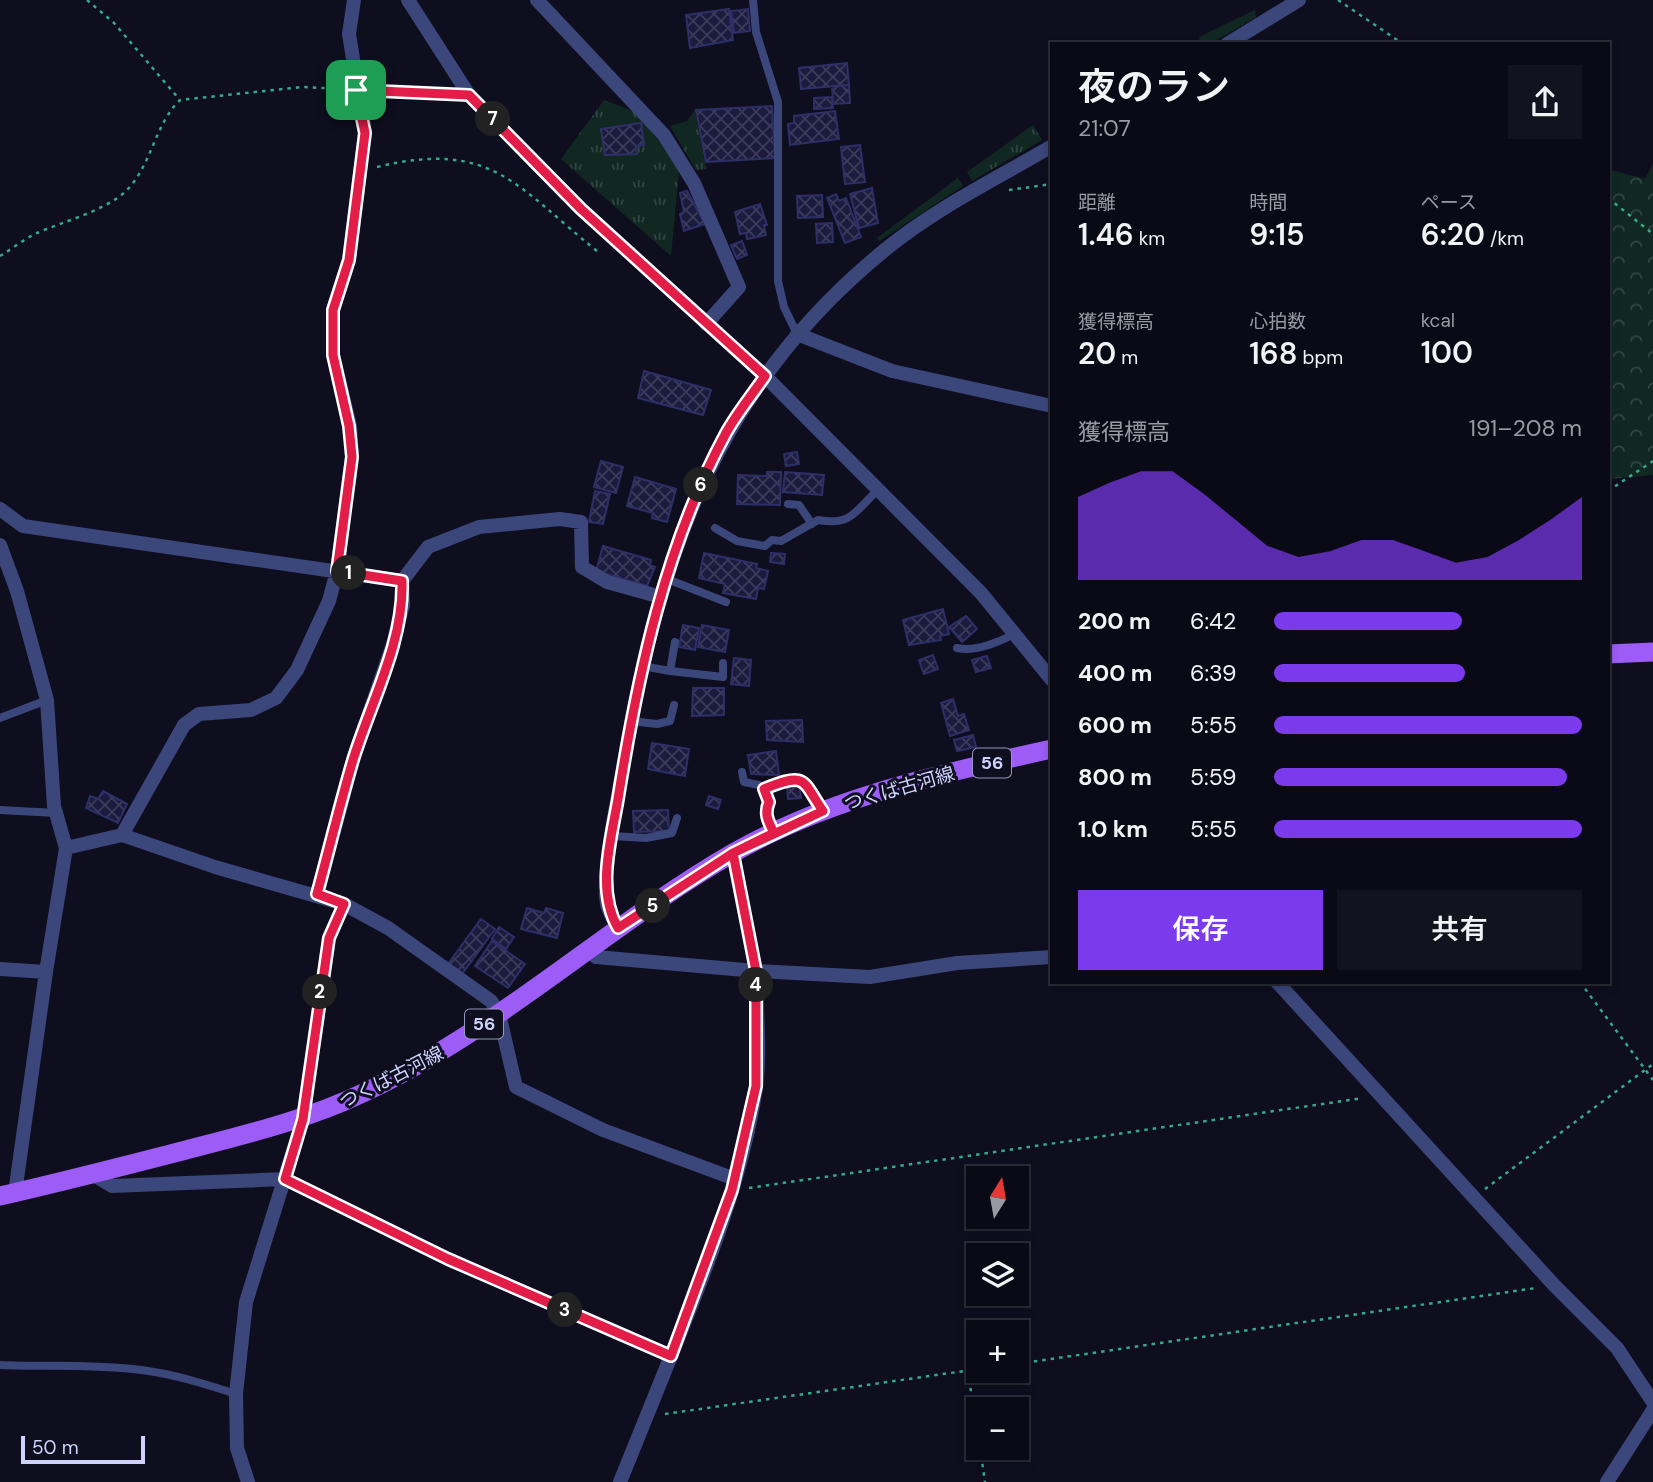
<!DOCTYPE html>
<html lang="ja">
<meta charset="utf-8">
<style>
body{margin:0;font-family:"DM Sans","Noto Sans JP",sans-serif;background:#131320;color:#f1f3f6;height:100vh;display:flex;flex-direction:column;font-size:26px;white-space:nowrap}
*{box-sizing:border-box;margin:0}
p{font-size:23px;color:#999aa1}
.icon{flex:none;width:38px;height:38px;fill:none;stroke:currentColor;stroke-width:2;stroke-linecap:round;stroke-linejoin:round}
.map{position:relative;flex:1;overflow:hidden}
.drawer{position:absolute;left:1050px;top:42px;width:560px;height:942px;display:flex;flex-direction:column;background:#0a0a17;border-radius:0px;box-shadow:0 4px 10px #0003,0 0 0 2px #2a2b36}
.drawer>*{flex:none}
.needle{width:46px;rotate:11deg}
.fabs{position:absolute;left:966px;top:1166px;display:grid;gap:14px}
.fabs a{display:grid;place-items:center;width:63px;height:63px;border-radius:0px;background:#0a0a17;box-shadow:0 4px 10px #0003,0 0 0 2px #2a2b36;font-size:35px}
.scale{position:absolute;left:21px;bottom:18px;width:124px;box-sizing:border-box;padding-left:7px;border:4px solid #ced2fc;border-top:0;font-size:19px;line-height:24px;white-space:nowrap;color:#ced2fc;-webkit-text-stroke:5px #0e0e1f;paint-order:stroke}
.pin{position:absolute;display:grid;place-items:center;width:60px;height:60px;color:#fff;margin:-30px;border-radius:14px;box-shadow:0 4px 10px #0006}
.km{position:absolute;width:35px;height:35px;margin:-18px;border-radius:50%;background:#222;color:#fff;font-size:19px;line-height:35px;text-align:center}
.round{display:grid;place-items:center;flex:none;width:74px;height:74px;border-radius:0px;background:#131320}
.headline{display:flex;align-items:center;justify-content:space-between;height:119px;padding:0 28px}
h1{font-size:38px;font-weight:600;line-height:52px}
.metrics{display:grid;grid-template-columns:repeat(3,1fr);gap:10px;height:119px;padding:7px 28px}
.metrics div{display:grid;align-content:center}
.metrics b{font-size:30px;font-weight:600}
.metrics small{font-size:19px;font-weight:400}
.metrics p{font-size:19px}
.chart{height:196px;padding:14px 28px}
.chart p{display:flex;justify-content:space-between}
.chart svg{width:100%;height:126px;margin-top:7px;fill:#7c3aed;opacity:.7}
.action{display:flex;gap:14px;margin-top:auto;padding:14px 28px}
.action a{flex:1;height:80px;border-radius:0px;background:#7c3aed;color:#fff;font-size:28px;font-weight:600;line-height:80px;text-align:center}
.action a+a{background:#131320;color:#f1f3f6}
ul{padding:0 28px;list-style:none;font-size:23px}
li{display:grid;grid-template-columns:112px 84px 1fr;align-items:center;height:52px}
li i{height:18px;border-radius:9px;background:#7c3aed}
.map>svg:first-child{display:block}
</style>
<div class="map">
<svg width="1653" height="1482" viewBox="0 0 1653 1482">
<defs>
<pattern id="grass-tufts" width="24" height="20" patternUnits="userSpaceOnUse" patternTransform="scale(1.75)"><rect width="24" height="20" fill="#112822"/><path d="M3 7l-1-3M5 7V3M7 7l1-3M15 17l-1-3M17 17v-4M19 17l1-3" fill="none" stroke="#324643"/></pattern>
<pattern id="forest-crowns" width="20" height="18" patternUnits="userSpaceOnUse" patternTransform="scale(1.75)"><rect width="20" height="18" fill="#112822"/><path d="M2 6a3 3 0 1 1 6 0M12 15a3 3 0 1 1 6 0" fill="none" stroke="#324643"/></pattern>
<pattern id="building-cross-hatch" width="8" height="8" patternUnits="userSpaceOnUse" patternTransform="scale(1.75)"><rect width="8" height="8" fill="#1b1b3e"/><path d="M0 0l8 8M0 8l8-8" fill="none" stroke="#3b3b5b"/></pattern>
</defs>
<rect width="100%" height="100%" fill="#0e0e1f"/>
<path fill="url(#grass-tufts)" d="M1255,10L1256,17L1210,44H1201L1199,37Z
M604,100L633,111L662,143L679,171L671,256L561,159Z
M695,110L706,169L696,170L670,126L687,121Z
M1033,125L1042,140L972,181L967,172Z
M958,178L963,186L879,241L877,238Z"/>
<path fill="url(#forest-crowns)" d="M1653,164V475L1608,479V169L1645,179Z"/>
<path fill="url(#building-cross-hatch)" stroke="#2e2f69" stroke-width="2" d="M729,9L733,40L690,48L686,15Z
M748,9L750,31L734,33L731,11Z
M847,63L849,85L801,89L799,68Z
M849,85L850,103L833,104L832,86Z
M832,97L833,108L814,109V98Z
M772,106L775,158L706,162L696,110Z
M835,111L839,139L790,145L788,124L794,123V116Z
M641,123L644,145L636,146L637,154L605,155L601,129Z
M860,145L865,182L845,184L841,147Z
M872,188L878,223L859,228L850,194Z
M687,191L705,224L684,231L680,214L684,212L680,193Z
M836,194L839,201L846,198L861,237L845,243L827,198Z
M822,195L823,217L798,218L797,196Z
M760,204L767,225H764L766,235L747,239L746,233L740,234L735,212Z
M832,223L833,242L817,243L816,224Z
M742,241L747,255L737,259L731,245Z
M644,371L711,390L703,415L638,398Z
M797,452L799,464L786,466L784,454Z
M601,461L623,467L616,493L594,487Z
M767,472H781L780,505L737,504L738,475L767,476Z
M785,472L824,475L822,495L783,492Z
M635,477L676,489L667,522L652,518L653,513L627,506Z
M595,491L610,494L603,524L589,522Z
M603,546L651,560L650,565L655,567L647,586L596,571Z
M704,553L757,564L756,568L768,571L764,589L758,588L756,599L723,593L725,584L699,578Z
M771,553L785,554L784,564L770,562Z
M943,609L949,634L940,636L941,640L909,645L903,620Z
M966,616L977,629L962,642L949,627Z
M683,625L699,628L695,650L679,647Z
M702,625L729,630L725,652L698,647Z
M933,655L938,669L924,674L919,660Z
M987,656L991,668L976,672L972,660Z
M734,658L751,660L749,686L731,684Z
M693,688H724V715L692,716Z
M953,699L958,716L964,714L969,730L950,736L941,703Z
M802,720L803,742L767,740L766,721Z
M973,735L976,747L957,751L954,740Z
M652,743L689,749L685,776L648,769Z
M776,751L779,775L751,774L748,755Z
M799,785L801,798L788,799L787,786Z
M103,791L127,804L118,823L86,808L90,796L98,799Z
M709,796L721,800L718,809L706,805Z
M668,810L669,831L634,832L633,811Z
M527,908L544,913L546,908L563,913L557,938L521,929Z
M481,919L495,929L462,974L448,964Z
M499,927L514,937L506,949L492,939Z
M492,941L525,964L508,988L475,966Z"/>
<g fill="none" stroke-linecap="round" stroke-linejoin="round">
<path stroke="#35aa8a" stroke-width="2.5" stroke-dasharray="3.5 5" stroke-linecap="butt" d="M87,0L114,23L180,100
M1338,0L1403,44
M374,92L451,94
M377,167C492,139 517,187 597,251L601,248
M1009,190L1052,184
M1608,198L1653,234
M0,256C12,249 24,239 37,233C62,222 104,211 125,192C152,166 154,125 180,100L302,87L343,89
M1608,491L1653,461
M1580,982L1653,1080
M749,1188L1363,1098
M1485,1189L1653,1064
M1017,1364L1536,1288
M968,1371L978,1439
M665,1414L978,1369
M980,1447L985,1482"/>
<path stroke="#3b467b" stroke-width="8" d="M753,0L756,32L778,102V281L784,307L797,334
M788,504L799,505L812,524
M715,528L737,541L765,546L772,540L781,541L818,520C852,526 855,511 878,490
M667,579L726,602
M675,642L670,671L723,677V663
M957,648C976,652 997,643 1014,634
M642,666L670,671
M0,718L47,700
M631,721L657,724L670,721L674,705
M742,772L744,782L759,785L769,796L765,811L772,830
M764,789C808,771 802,780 823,811
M0,810L56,813
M612,836L646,838L672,833L677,818
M0,1365C47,1367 94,1364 141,1370C174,1374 205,1384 236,1394"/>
<path stroke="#3b467b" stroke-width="14" d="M537,0L664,135L694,183L739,287L706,324
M797,334L892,371L1052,406
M0,509L23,526L402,581
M0,545L17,591L47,700L54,806L66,848L46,972
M122,835L215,867L344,904L388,928L491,1001L499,1014L516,1087L603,1130L735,1179
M66,848L122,835L184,725L199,714L251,710L276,698L297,670L329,601L337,571L352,457L350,426L333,355V310L349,260L365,133L349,34L354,0
M733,854L756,971L870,977L957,963L1052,957
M317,894L353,760L393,644L403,605L402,581L428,547L479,527L560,519L581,522L582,567L607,582L661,597
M0,969L46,972L15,1193
M1277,982L1554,1285L1617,1348L1653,1402
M92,1174L112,1186L285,1179L448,1259L671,1356C706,1270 742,1180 756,1088C761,1050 756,1009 756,971L596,957L588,949
M248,1482L237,1448L236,1394L246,1302L303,1119L329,938L344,904
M620,1482L671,1356
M1607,1482L1653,1410"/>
<path stroke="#3b467b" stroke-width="14" d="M408,0L469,95L581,209L765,376L981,593L1052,680
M1227,44L1299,0
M618,928C614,921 609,913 607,904C601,871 619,794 625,758C660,552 718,385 886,249C936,208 996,179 1052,146"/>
<path stroke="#9c5cf5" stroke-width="19" d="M1608,654L1653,652
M0,1196C62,1182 124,1166 186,1150C247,1134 306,1120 363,1093C497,1031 605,927 733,853C831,797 943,773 1052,749"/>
</g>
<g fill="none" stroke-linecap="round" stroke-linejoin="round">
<g stroke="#fff" stroke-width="14">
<path id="route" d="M356,90L365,133L349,260L333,310V355L349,426L352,457L337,571L402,581C404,642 371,702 353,760C340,804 329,850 317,894L344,904L329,938L303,1119L285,1179L448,1259L671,1356L732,1190L756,1086V971L733,853L774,833C768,821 764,814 769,802L764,789C808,771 802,781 823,811L733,853L618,928C596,890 611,840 618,799C638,673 665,546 726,433C737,413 752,395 765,376L581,209L469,95L356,90"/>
</g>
<use href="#route" stroke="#e11d48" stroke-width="9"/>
</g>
<g text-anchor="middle" stroke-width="6" stroke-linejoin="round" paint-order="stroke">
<g fill="#0e0e1f" stroke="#9497ba" stroke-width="2">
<rect x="973" y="748.5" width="38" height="29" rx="5"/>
<rect x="465" y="1009.5" width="38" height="29" rx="5"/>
</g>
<g font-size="18" font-weight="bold" fill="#ced2fc">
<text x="992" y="769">56</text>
<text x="484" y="1030">56</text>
</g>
<g font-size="19" fill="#ced2fc" stroke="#0e0e1f">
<text transform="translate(899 788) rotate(-16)" y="7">つくば古河線</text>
<text transform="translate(391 1077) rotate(-27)" y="7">つくば古河線</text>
</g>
</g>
</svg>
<div class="fabs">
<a><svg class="needle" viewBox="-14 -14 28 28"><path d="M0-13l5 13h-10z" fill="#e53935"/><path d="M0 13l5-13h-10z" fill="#999aa1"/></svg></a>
<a><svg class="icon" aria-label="layers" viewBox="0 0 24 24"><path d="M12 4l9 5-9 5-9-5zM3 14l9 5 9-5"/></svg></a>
<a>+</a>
<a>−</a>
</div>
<div class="scale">50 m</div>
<div class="pin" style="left:356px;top:90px;background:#1e9e55"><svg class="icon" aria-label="arrive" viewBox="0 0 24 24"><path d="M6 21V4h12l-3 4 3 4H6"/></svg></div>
<b class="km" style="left:349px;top:573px">1</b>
<b class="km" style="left:320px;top:992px">2</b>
<b class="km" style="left:565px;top:1310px">3</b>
<b class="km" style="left:756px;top:985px">4</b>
<b class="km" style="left:653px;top:906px">5</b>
<b class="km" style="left:701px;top:485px">6</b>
<b class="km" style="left:493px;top:119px">7</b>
<section class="drawer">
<div class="headline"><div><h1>夜のラン</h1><p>21:07</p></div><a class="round"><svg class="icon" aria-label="share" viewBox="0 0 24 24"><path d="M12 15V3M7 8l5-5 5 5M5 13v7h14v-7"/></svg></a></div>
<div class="metrics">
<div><p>距離</p><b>1.46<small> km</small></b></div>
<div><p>時間</p><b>9:15</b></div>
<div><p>ペース</p><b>6:20<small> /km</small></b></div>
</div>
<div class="metrics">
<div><p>獲得標高</p><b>20<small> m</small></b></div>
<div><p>心拍数</p><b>168<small> bpm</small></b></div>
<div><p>kcal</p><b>100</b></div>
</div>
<div class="chart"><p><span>獲得標高</span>191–208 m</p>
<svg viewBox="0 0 160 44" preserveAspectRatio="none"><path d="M0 44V15L10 10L20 6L30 6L40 14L50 23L60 32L70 36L80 34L90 30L100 30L110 34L120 38L130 36L140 30L150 23L160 15V44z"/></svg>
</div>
<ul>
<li><b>200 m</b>6:42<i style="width:61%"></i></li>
<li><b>400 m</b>6:39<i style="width:62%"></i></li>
<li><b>600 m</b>5:55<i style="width:100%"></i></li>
<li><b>800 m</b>5:59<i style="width:95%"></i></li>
<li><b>1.0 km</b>5:55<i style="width:100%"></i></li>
</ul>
<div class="action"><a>保存</a><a>共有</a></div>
</section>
</div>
